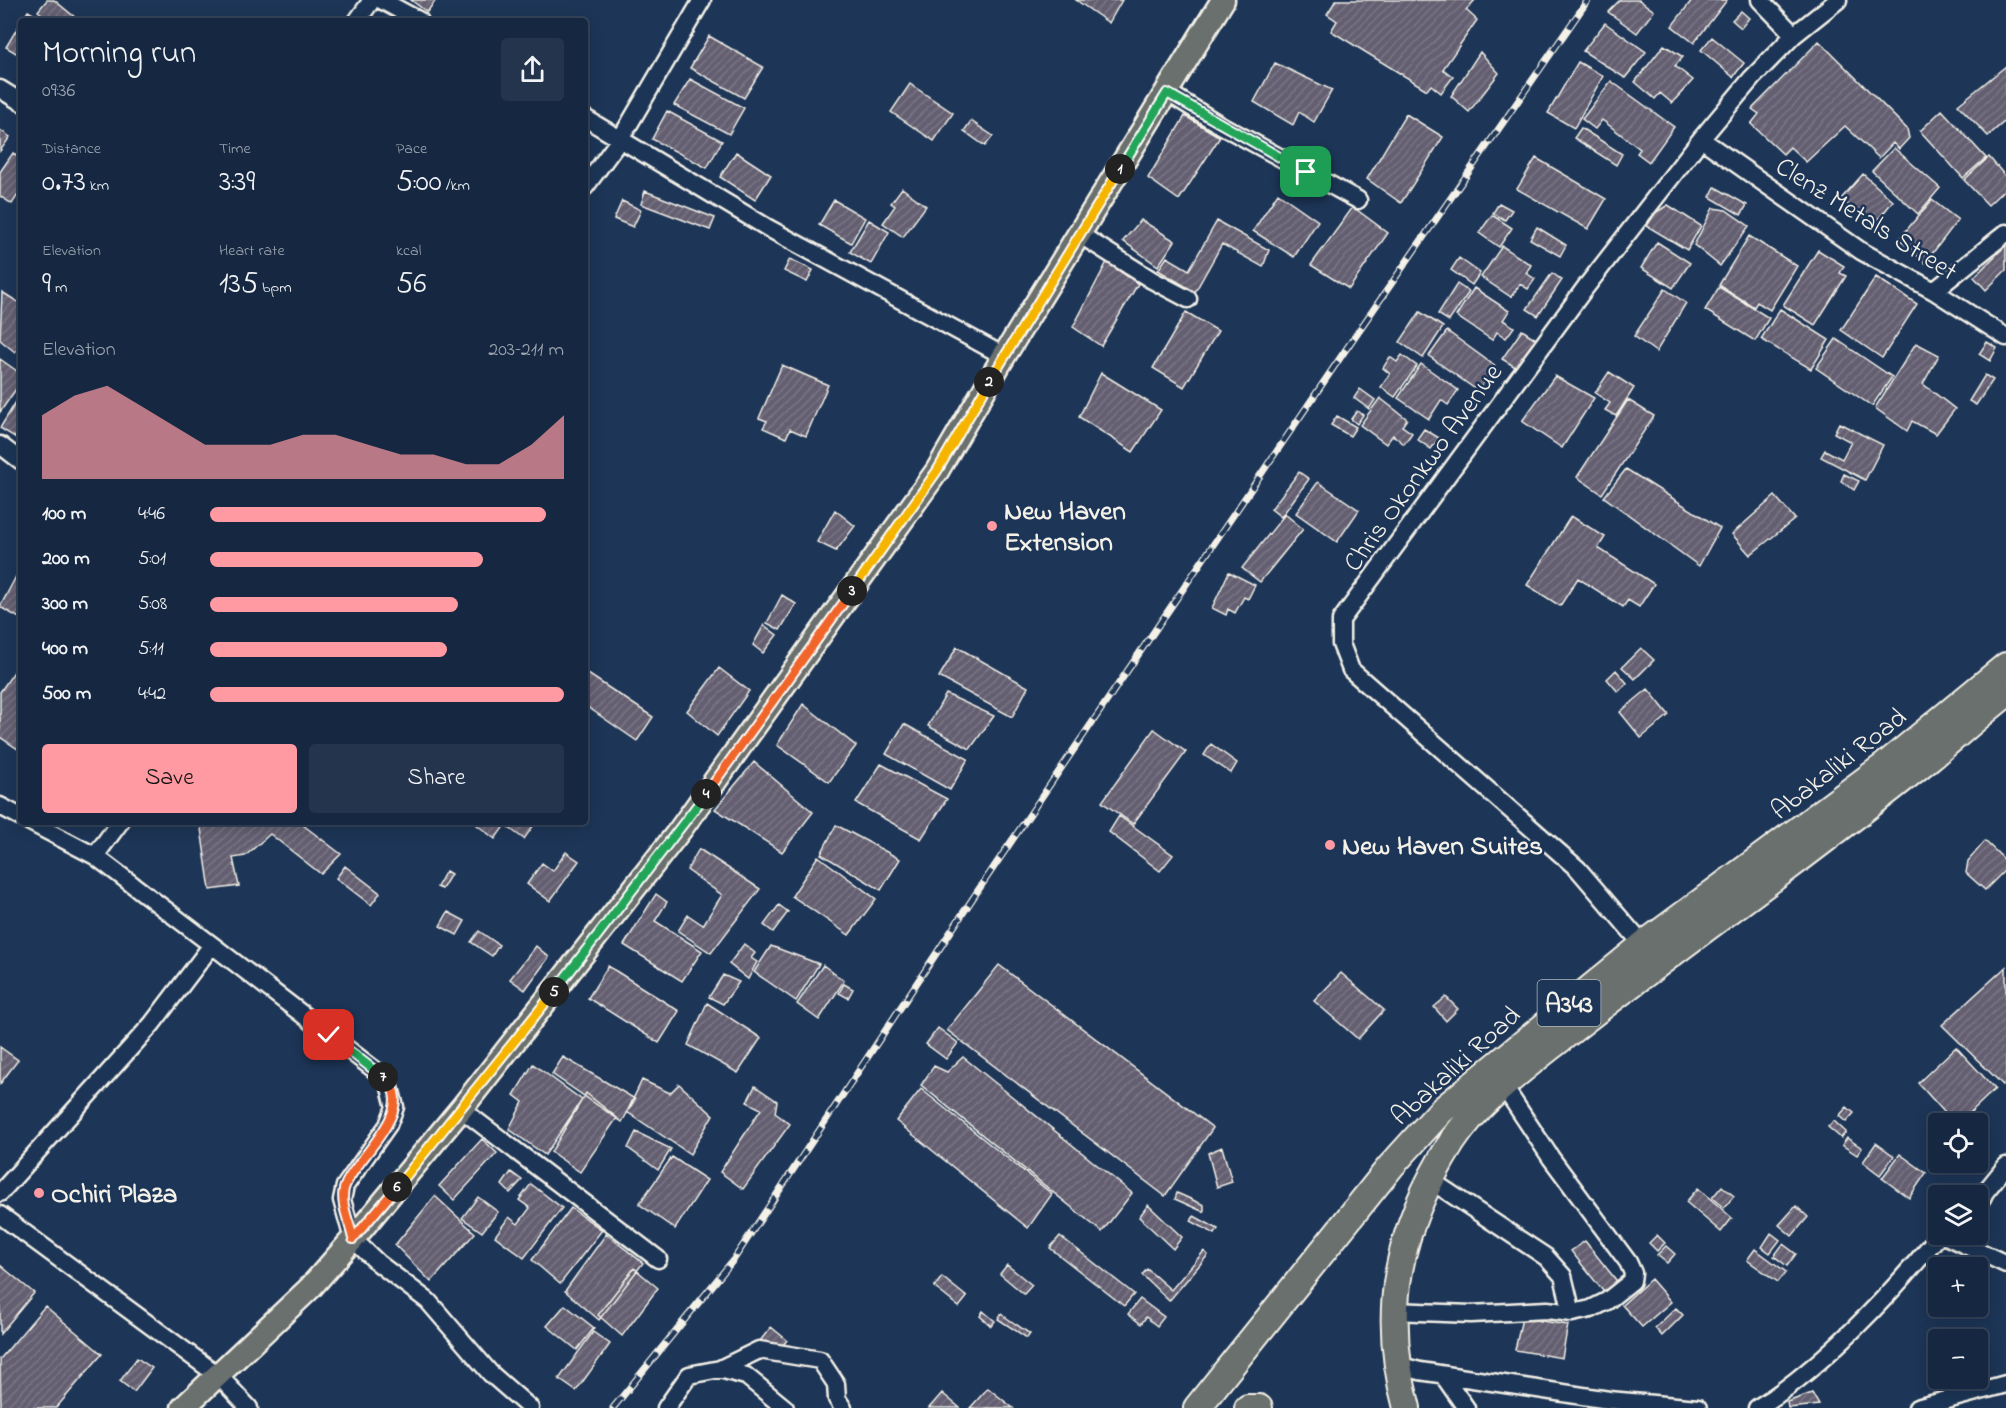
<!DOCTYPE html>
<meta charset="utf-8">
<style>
body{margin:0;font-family:"Indie Flower",sans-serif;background:#23344c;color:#f1f3f6;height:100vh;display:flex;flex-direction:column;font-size:22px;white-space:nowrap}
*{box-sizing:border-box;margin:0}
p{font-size:20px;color:#9ea6b1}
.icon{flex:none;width:33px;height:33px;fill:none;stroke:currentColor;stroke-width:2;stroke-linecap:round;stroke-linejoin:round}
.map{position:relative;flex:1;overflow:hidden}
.side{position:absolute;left:18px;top:18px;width:570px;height:807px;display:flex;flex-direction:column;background:#162841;border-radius:6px;box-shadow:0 3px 15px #0003,0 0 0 2px #35445a}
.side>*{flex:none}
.buttons{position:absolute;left:1928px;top:1113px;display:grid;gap:12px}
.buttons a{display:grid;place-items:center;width:60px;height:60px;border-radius:6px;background:#162841;box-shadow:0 3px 15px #0003,0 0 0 2px #35445a;font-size:30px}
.pin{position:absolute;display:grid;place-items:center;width:51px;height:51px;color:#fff;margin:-26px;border-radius:12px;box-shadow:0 3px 9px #0006}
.km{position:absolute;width:30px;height:30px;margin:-15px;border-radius:50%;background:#222;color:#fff;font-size:16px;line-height:30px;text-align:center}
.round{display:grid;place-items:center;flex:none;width:63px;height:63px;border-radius:6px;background:#23344c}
.overview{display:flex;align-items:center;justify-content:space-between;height:102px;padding:0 24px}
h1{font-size:33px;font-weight:600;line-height:45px}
.figures{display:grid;grid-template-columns:repeat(3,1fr);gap:9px;height:102px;padding:6px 24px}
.figures div{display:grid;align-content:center}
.figures b{font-size:30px;font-weight:600}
.figures small{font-size:16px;font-weight:400}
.figures p{font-size:16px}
.chart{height:168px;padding:12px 24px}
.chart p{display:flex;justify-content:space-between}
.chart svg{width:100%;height:108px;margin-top:6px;fill:#ff9aa2;opacity:.7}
.primary-button{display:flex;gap:12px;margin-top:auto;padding:12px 24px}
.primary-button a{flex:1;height:69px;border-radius:6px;background:#ff9aa2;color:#111;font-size:24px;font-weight:600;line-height:69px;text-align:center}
.primary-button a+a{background:#23344c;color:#f1f3f6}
ul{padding:0 24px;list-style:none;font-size:20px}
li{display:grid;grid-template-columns:96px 72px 1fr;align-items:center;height:45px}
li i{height:15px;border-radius:8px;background:#ff9aa2}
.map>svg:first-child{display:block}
</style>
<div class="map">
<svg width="2006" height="1408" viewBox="0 0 2006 1408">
<defs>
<pattern id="building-hatch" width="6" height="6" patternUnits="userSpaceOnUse" patternTransform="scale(1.5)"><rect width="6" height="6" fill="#635e71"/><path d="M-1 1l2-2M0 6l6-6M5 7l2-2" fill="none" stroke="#7a7685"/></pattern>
</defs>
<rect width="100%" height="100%" fill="#1d3557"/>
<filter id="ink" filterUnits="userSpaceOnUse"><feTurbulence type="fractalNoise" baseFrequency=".0167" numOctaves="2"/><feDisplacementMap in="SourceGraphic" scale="12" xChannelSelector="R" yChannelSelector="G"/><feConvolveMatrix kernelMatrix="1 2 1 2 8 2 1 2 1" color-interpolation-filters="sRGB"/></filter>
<g filter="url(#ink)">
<path fill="url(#building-hatch)" stroke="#f4f1e8" stroke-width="1.5" d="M47,0H54L77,19L50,21L38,11Z
M411,0H436L427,12Z
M1076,0H1122L1109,23Z
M1336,0H1475L1466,10L1477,20L1443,69L1453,77L1441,93L1431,85L1427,90L1331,31L1337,21L1327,14Z
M1620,0H1639L1654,11L1637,33L1608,12Z
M1692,0H1727L1694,43L1672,26Z
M28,11L45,21H22Z
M1741,11L1749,18L1741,28L1732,20Z
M21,22V56L6,47Z
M1605,23L1646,52L1625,78L1583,51Z
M709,36L763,67L744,98L690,68Z
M1712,37L1744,63L1733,77L1701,50Z
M1819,41L1907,129L1909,138L1899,149L1893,143L1879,158L1845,126L1806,162L1790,147L1783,154L1751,124L1759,114L1752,109Z
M1664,45L1683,57L1675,66L1693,80L1672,103L1660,93L1655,99L1635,82Z
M1480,52L1499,73L1469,112L1451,96Z
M1578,62L1603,76L1574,128L1548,113Z
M1275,63L1332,90L1314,122L1299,112L1293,125L1254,102Z
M2006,66V124L2004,122L1988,136L1958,105Z
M690,79L744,108L729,134L674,105Z
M1611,81L1674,127L1649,162L1637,153L1640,149L1602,120L1595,129L1582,119Z
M910,84L953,113L934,141L891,112Z
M1942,110L1986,158L1963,178L1920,131Z
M667,111L722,141L707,168L652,139Z
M1406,114L1443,137L1401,203L1367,179Z
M1185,116L1220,137L1179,200L1148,178Z
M971,121L993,136L985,146L964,131Z
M1581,128L1622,154L1616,165L1574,138Z
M0,130L10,137L0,151Z
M1894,148L1940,188L1918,214L1872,171Z
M736,152L771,175L755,200L720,177Z
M13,153L21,158V190L12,204L0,196V172Z
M1989,157L2006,177V188L1988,205L1964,180Z
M1536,158L1606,199L1588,229L1517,189Z
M1863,174L1893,201L1873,226L1841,199Z
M1715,187L1747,205L1741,215L1710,197Z
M902,188L926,206L903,237L883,223L895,206L891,203Z
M645,191L715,218L710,230L641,204Z
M1278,193L1318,221L1294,257L1253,231Z
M834,200L865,218L851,243L819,225Z
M1932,200L1958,220L1925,263L1899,239Z
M622,201L641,210L633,227L614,219Z
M1499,203L1512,210L1505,220L1493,213Z
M1668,205L1701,226L1687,250L1647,226L1655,213Z
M1353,207L1388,233L1349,289L1311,265Z
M1713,208L1726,210L1749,226L1720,266L1694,245Z
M1492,215L1512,228L1499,247L1479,233Z
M869,220L889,232L871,264L850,252Z
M1141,220L1175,241L1158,266L1123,241Z
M1217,221L1269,250L1263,267L1222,244L1195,292L1158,270L1167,257L1189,270Z
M1537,227L1566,245L1560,256L1530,239Z
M1749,236L1797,266L1770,310L1757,302L1754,307L1719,285Z
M1657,242L1690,263L1673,288L1641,268Z
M2006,245V270L1986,290L1974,277Z
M1502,246L1531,265L1526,273L1535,279L1528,289L1520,284L1511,297L1481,277Z
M1818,250L1844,266L1840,273L1846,276L1815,325L1783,305Z
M1459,258L1480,273L1472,285L1451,270Z
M790,259L813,270L807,282L784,271Z
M1107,262L1138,284L1101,346L1073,327Z
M1552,273L1562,280L1538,316L1527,309Z
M1876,277L1917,304L1882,358L1841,330Z
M1457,284L1469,292L1449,321L1438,314Z
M1719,287L1769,318L1755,341L1705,310Z
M1474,288L1509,311L1503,320L1514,327L1506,338L1497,332L1492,340L1456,316Z
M1665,289L1686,303L1656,352L1634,336Z
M2,292L21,304V345L15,352L0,340Z
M1780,309L1829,340L1811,369L1761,339Z
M1186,312L1218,331L1184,387L1153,368Z
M1420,312L1443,327L1423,358L1400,342Z
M1522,330L1536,339L1517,368L1502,359Z
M1447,331L1495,366L1478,391L1429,356Z
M1836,339L1892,377L1872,406L1816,368Z
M1987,342L1997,348L1990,361L1979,354Z
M1916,343L1939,355L1923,384L1955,409L1936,434L1912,421L1907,431L1875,408Z
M1402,355L1417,366L1395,397L1381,387L1390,374L1383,368L1390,357L1397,362Z
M0,359L21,374V382L0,412Z
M1421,364L1458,390L1448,405L1441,400L1429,419L1398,398Z
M782,365L828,385L806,436L790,429L786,438L763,428L767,421L759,418Z
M1609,372L1634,388L1616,416L1605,410L1610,403L1595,393Z
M1101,373L1161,410L1133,452L1079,417Z
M1985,375L1993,380L1976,405L1969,401Z
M1555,376L1594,398L1562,448L1522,421Z
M1360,389L1375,400L1369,409L1354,398Z
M19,397L21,399V441L0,428Z
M1380,398L1407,419L1402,426L1412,433L1404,444L1393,435L1386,444L1360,425Z
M1628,400L1654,416L1602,494L1577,477Z
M1357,411L1363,415L1357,424L1351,419Z
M1337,416L1356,427L1350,436L1331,425Z
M1839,423L1883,445L1865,480L1821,457L1825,450L1842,459L1851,442L1834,433Z
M1424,429L1439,438L1431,449L1417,439Z
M1626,469L1720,528L1699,566L1604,497Z
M1299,472L1309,479L1281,517L1271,509Z
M1844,474L1859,481L1854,490L1841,481Z
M1318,482L1359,510L1337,542L1296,513Z
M1775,496L1795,519L1750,555L1732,534Z
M835,510L855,526L836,551L817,542Z
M1285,514L1303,529L1260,582L1242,568Z
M1571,516L1605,537L1598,548L1654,584L1639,607L1628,600L1623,607L1578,578L1560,606L1527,585Z
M21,567V619L0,607Z
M1229,572L1255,585L1248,599L1244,597L1235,613L1228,609L1226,615L1212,608Z
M782,595L796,604L780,630L767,623Z
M764,625L777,635L763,653L753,645Z
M957,647L1028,687L1012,717L939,677Z
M1641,648L1654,660L1635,679L1622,667Z
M18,666L21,668V751L0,737V692Z
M719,668L749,691L717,736L687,711Z
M1616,670L1627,683L1618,692L1607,679Z
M585,672L653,717L637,741L589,708L585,715Z
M1648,689L1669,715L1641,738L1620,712Z
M946,694L994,716L970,749L928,726Z
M803,704L856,746L829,782L777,745Z
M904,724L968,759L950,790L886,754Z
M1154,729L1186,752L1133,824L1102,802Z
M1211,744L1237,763L1231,773L1204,755Z
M754,762L813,812L782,852L715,809Z
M881,764L947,799L921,839L856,803Z
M1119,816L1173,855L1160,871L1109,832Z
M200,822H299L341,854L321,874L270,834L245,856L233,858L239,886L210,890Z
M480,822H536L524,839L505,825L495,839L477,825Z
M836,825L900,859L881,890L821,854Z
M1985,841L2006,861V869L1985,890L1966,873L1968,861Z
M699,849L760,889L711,953L678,931L688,915L703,925L722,895L687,870Z
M566,852L579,861L550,901L527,884L542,863L553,871Z
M818,856L876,899L849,935L792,896Z
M345,866L380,893L371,905L336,878Z
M446,871L451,874L442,889L437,887Z
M656,894L667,902L655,921L702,951L682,981L624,945Z
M779,905L788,912L773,932L764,925Z
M448,912L465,921L457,935L440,926Z
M479,931L499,945L492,956L471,942Z
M744,944L755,953L751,958L757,962L748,979L729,964Z
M536,946L549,957L525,990L510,979Z
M771,946L819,964L796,1001L754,972Z
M823,965L844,981L819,1020L797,1004Z
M999,965L1213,1128L1165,1196L947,1030Z
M608,966L679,1011L659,1043L588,998Z
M2006,967V1083L2003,1085L1942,1025Z
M1341,973L1384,1010L1358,1039L1314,1001Z
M723,975L739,982L723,1004L709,997Z
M844,984L853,989L848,998L839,993Z
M1446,997L1458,1009L1446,1021L1434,1007Z
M707,1003L761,1038L738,1073L688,1045Z
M938,1028L958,1043L946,1059L926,1044Z
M0,1047L18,1060L0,1084Z
M1956,1047L1995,1089L1958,1124H1955L1918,1083Z
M563,1057L635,1099L622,1122L552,1074Z
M963,1057L1132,1193L1102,1232L921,1085L934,1066L947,1072Z
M533,1064L582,1100L545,1155L509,1129L523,1102L514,1095Z
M642,1080L670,1093L679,1084L713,1115L690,1154L627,1112Z
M755,1086L777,1101L775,1113L790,1124L743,1189L720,1172L761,1109L747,1102Z
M921,1089L1052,1194L1028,1228L896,1121Z
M586,1093L617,1118L580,1172L551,1152Z
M1847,1107L1854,1113L1846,1122L1839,1116Z
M1834,1121L1846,1132L1841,1138L1828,1127Z
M636,1132L671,1149L658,1170L628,1148Z
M1847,1138L1862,1148L1857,1155L1842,1145Z
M482,1139L497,1153L454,1200L439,1186Z
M1876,1143L1894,1156L1880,1175L1863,1162Z
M1222,1147L1232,1182L1217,1187L1208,1153Z
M1900,1154L1926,1173L1909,1198L1882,1178Z
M672,1157L707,1180L675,1229L639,1204Z
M511,1172L522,1180L510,1193L502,1185Z
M531,1184L562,1208L524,1258L495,1236L509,1217L518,1224L530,1208L519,1200Z
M1722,1186L1734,1196L1724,1208L1712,1198Z
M1698,1188L1732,1218L1721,1232L1686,1202Z
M1177,1193L1204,1205V1212L1175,1199Z
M435,1196L475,1233L431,1282L395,1245Z
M478,1197L498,1212L482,1232L462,1218Z
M1148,1205L1182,1237L1173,1249L1139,1217Z
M1796,1206L1808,1217L1792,1236L1779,1225Z
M571,1208L602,1230L560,1284L532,1260Z
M1194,1216L1218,1229L1215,1234L1191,1221Z
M1771,1233L1780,1240L1770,1253L1762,1247Z
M606,1234L643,1263L599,1320L565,1291Z
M1657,1235L1665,1243L1657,1251L1649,1243Z
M1060,1236L1134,1294L1124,1306L1050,1248Z
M1585,1241L1620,1285L1607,1296L1571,1251Z
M1783,1244L1796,1254L1787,1266L1774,1256Z
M1666,1246L1675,1254L1667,1263L1657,1255Z
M1755,1249L1786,1272L1778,1282L1747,1260Z
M1204,1251L1208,1255L1169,1301L1142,1275L1147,1269L1171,1290Z
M0,1265L34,1293L0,1334Z
M1007,1265L1032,1285L1024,1294L1000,1274Z
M634,1268L658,1288L622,1336L598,1315Z
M942,1277L967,1297L959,1307L934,1287Z
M1651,1279L1671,1302L1642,1327L1622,1305Z
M1140,1299L1164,1317L1157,1326L1146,1317L1141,1324L1128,1314Z
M565,1305L594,1328L577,1350L547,1326Z
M45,1306L102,1354L56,1408H1L0,1359Z
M1676,1308L1683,1315L1662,1336L1655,1328Z
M983,1311L995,1321L991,1326L980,1316Z
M1001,1314L1030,1334L1027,1338L998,1319Z
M1522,1318L1568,1325L1562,1358L1515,1350Z
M771,1327L787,1340L776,1354L760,1341Z
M593,1332L610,1344L576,1391L559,1379Z
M137,1358L152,1368L134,1392L120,1381Z
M988,1388L1013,1408H970Z
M942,1393L960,1408H929Z
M1812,1393L1819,1405L1788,1408L1787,1402Z"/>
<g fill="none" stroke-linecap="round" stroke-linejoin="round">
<g stroke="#f4f1e8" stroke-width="21">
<path id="minor" d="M381,0L420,21
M1760,0L1794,35
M357,21L372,0
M0,89L21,102
M1167,92L1217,123L1358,200
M585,118L768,228L1004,356
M1701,139L1861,251L1934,291L2006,337
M585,187L621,138L702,0
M1079,234L1152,280L1188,299
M1934,291L2006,233
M0,445L21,461
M0,806L21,817
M95,856L120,822
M212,945L388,1080L395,1107L388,1125L345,1186L342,1200L353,1239L378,1263L428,1301L490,1373L530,1408
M1643,945L1578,869L1351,670L1341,644V620L1585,288L1701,139L1752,78L1794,35L1838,0
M461,1109L658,1259
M1430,1180L1546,1257L1563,1276L1572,1313
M0,1193L152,1024L212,945L95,856L30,822
M1977,1208L1985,1192L2006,1166
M0,1215L219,1376L249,1408
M1942,1234L2006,1264
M1393,1311L1471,1314L1547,1310L1572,1313L1591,1309L1607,1301L1632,1281L1633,1273L1628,1262L1551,1158L1504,1087
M1397,1365L1420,1371L1609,1400L1698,1408
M1443,1375L1466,1408
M666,1408L689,1375L720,1369
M785,1408L746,1376L720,1369L759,1350L820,1360L836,1384L837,1399L843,1408
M1757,1408C1821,1369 1892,1293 1940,1234
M1917,1408L2006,1384"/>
</g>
<g stroke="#f4f1e8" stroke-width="27">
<path id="major" d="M183,1408L310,1288L353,1239L461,1109L680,830L937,471L1004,356L1223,0"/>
</g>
<g stroke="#f4f1e8" stroke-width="30">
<path id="highway" d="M1197,1408L1391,1166L1441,1111L1643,945L1883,767L2006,666
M1248,1408H1259
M1407,1408C1380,1310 1398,1227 1452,1142C1480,1099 1528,1065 1568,1033C1639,977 1711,924 1783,871C1832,834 1881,797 1929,758C1955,737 1980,714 2006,694"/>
</g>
<use href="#minor" stroke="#1d3557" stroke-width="16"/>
<use href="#major" stroke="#6b706d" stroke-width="22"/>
<use href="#highway" stroke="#6b706d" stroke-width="26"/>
<g stroke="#f4f1e8" stroke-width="7">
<path id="rail" d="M613,1408L734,1259L979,889L1353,339L1588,0"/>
</g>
<use href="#rail" stroke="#1d3557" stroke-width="4.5" stroke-dasharray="14" stroke-linecap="butt"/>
</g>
</g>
<g fill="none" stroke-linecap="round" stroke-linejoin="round" filter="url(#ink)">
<g stroke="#fff" stroke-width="12">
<path id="split-1" d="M1120,169L1167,93L1306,172"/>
</g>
<g stroke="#fff" stroke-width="12">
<path id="split-2" d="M989,382L1120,169"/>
</g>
<g stroke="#fff" stroke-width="12">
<path id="split-3" d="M852,591L937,471L989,382"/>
</g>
<g stroke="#fff" stroke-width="12">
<path id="split-4" d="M706,794L852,591"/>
</g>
<g stroke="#fff" stroke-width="12">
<path id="split-5" d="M554,992L706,794"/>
</g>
<g stroke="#fff" stroke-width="12">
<path id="split-6" d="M397,1187L554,992"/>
</g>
<g stroke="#fff" stroke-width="12">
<path id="split-7" d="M383,1077C423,1108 351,1161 344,1189C340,1204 350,1223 353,1239L397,1187"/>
</g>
<g stroke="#fff" stroke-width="12">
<path id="split-8" d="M329,1035L383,1077"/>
</g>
<use href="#split-1" stroke="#22a559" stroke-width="8"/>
<use href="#split-2" stroke="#f5b400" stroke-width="8"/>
<use href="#split-3" stroke="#f5b400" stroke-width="8"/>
<use href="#split-4" stroke="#f0652b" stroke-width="8"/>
<use href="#split-5" stroke="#22a559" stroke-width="8"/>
<use href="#split-6" stroke="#f5b400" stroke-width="8"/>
<use href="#split-7" stroke="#f0652b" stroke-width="8"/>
<use href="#split-8" stroke="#22a559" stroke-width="8"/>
</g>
<g fill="#ff9aa2" stroke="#1d3557" stroke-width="2">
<circle cx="992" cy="526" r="6"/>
<circle cx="1330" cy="845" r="6"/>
<circle cx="39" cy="1193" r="6"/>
</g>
<g text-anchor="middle" stroke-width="5" stroke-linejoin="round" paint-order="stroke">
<rect fill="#1d3557" stroke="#b4b9bc" stroke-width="1.5" x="1537.5" y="980" width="63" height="46" rx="4.5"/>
<g font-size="26" font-weight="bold" fill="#f4f1e8">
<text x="1569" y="1012">A343</text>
</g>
<g font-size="27" fill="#f4f1e8" stroke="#1d3557">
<text transform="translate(1867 218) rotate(32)" y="9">Clenz Metals Street</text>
<text transform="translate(1422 467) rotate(-54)" y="9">Chris Okonkwo Avenue</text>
<text transform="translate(1838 763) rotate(-38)" y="9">Abakaliki Road</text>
<text transform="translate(1455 1065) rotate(-42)" y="9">Abakaliki Road</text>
</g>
<g font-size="27" font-weight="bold" fill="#f4f1e8" stroke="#1d3557" text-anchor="start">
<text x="1004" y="519">New Haven<tspan x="1004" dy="31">Extension</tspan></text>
<text x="1342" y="854">New Haven Suites</text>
<text x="51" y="1202">Ochiri Plaza</text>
</g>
</g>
</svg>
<div class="buttons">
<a><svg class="icon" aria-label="locate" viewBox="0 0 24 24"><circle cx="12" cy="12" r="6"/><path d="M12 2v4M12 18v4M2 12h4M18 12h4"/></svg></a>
<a><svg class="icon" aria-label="layers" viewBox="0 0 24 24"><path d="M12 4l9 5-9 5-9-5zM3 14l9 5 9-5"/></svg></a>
<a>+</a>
<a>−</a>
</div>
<div class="pin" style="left:1306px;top:172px;background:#1e9e55"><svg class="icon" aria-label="arrive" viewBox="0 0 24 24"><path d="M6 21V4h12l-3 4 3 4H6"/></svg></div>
<div class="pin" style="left:329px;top:1035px;background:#d93025"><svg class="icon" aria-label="check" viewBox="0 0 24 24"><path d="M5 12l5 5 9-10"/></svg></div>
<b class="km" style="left:1120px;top:169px">1</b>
<b class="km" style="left:989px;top:382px">2</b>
<b class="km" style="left:852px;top:591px">3</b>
<b class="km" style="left:706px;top:794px">4</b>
<b class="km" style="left:554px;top:992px">5</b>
<b class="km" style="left:397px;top:1187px">6</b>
<b class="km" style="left:383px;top:1077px">7</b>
<section class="side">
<div class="overview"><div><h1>Morning run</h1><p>09:36</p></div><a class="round"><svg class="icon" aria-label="share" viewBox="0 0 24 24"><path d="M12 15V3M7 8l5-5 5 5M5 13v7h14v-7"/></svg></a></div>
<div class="figures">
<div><p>Distance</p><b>0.73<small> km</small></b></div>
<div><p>Time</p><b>3:39</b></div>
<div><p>Pace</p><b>5:00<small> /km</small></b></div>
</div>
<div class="figures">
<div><p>Elevation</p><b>9<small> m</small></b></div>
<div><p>Heart rate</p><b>135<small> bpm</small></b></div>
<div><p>kcal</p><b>56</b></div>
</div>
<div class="chart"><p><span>Elevation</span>203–211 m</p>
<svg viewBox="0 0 160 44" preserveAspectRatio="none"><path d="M0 44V18L10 10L20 6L30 14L40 22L50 30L60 30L70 30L80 26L90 26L100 30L110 34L120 34L130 38L140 38L150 30L160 18V44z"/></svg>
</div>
<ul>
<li><b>100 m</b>4:46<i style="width:95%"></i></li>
<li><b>200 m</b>5:01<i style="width:77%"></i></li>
<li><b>300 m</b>5:08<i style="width:70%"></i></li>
<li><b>400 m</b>5:11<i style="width:67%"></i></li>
<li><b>500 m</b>4:42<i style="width:100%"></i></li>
</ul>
<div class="primary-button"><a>Save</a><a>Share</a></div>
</section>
</div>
